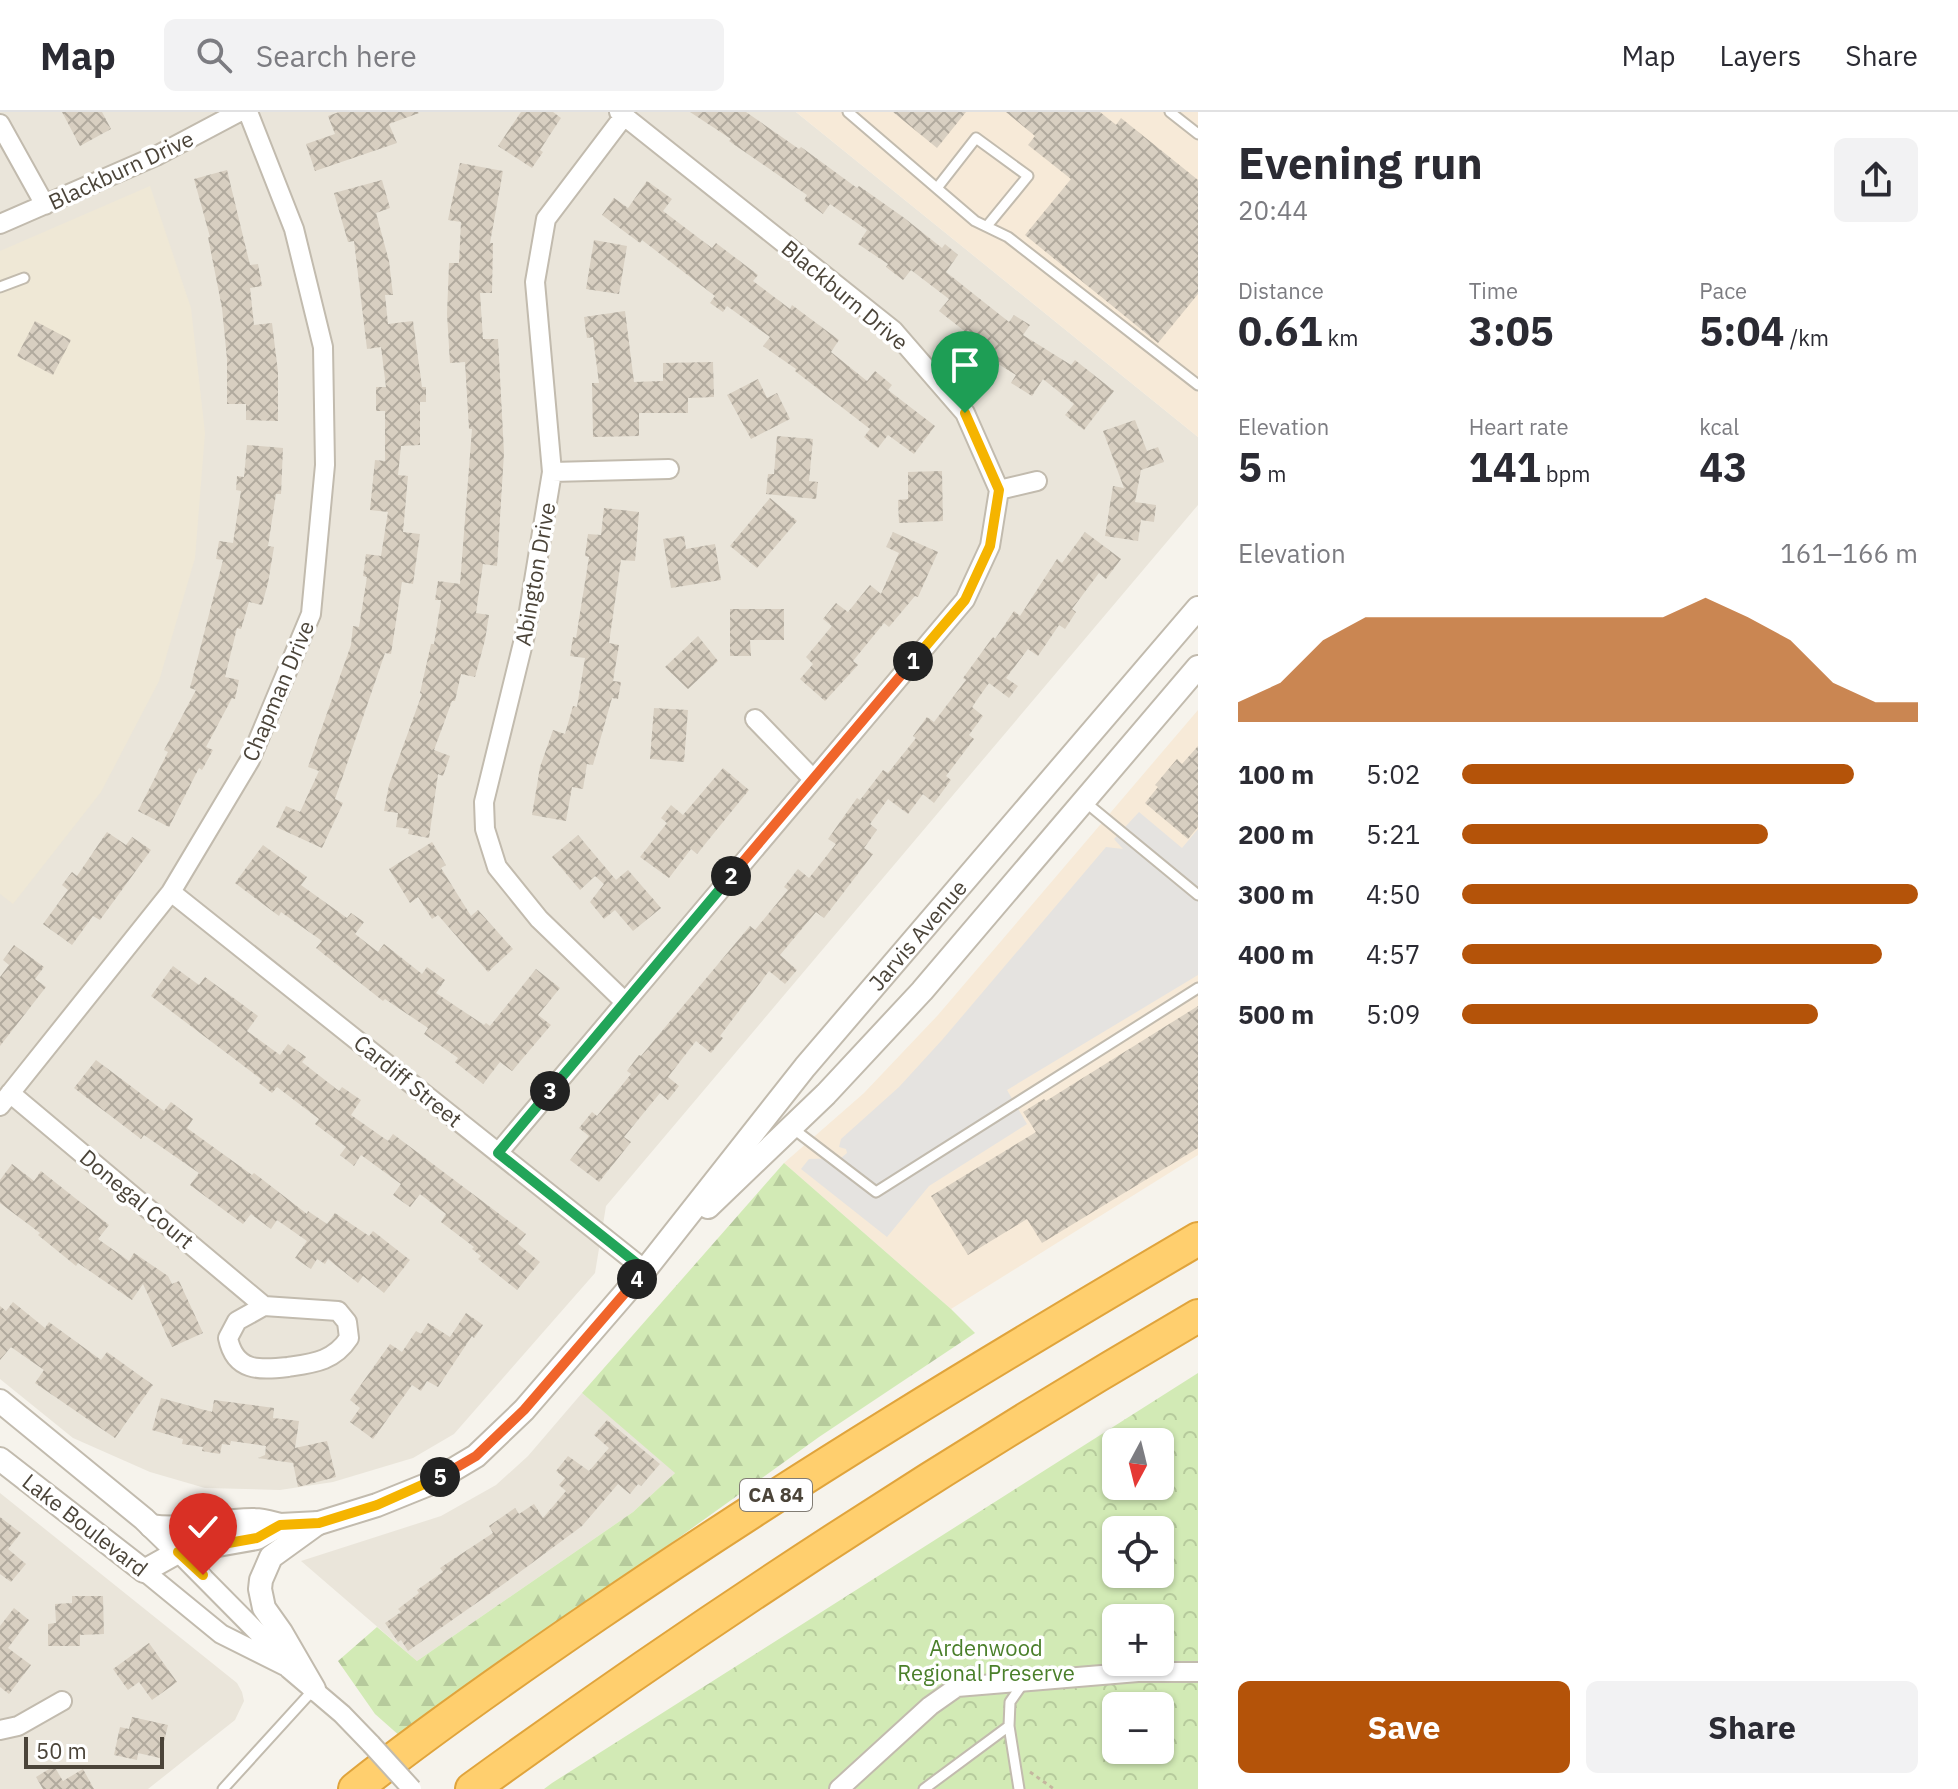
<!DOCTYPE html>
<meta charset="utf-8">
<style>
body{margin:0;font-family:"IBM Plex Sans",sans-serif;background:#f2f2f3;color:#2b2b33;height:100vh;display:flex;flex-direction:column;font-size:30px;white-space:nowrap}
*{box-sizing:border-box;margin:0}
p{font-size:26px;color:#7c7c81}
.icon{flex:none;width:44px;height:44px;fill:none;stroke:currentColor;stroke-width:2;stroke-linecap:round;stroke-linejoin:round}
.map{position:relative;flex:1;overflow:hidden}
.sheet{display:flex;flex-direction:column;background:#fff;width:760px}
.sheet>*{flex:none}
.needle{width:52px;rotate:187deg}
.buttons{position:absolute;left:1102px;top:1316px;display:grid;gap:16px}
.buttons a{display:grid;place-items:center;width:72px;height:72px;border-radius:12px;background:#fff;box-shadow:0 2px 6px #0004;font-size:40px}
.scale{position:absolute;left:24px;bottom:20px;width:140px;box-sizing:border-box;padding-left:8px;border:4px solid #4b4439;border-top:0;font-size:22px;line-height:28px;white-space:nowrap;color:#4b4439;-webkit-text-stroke:6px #fff;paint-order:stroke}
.pin{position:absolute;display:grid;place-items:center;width:68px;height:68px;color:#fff;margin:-82px -34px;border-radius:50% 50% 50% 0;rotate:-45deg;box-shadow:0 0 8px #0007}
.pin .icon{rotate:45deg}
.km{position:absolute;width:40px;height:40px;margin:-20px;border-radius:50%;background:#222;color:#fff;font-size:22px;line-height:40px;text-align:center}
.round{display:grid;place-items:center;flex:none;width:84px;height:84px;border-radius:12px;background:#f2f2f3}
.summary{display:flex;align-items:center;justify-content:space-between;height:136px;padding:0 40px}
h1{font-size:44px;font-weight:700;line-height:60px}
.figures{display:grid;grid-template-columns:repeat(3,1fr);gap:12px;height:136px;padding:8px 40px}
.figures div{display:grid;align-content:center}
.figures b{font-size:40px;font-weight:700}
.figures small{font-size:22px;font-weight:400}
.figures p{font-size:22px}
.chart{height:224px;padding:16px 40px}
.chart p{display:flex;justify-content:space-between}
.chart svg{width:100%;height:144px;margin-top:8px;fill:#b45309;opacity:.7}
.primary-button{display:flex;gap:16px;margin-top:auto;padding:16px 40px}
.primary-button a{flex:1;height:92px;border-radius:12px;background:#b45309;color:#fff;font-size:32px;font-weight:700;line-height:92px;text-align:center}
.primary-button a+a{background:#f2f2f3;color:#2b2b33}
ul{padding:0 40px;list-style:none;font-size:26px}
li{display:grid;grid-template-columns:128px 96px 1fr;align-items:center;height:60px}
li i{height:20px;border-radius:10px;background:#b45309}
header{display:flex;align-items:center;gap:48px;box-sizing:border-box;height:112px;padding:0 40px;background:#fff;border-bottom:2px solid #e1e1e2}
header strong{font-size:38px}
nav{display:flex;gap:44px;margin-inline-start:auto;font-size:28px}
.search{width:560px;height:72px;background:#f2f2f3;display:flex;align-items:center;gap:20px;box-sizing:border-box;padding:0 28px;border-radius:12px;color:#7c7c81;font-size:30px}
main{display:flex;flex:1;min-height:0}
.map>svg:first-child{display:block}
</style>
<header>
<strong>Map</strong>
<div class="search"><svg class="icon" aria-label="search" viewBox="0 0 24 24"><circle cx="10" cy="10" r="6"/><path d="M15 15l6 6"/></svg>Search here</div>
<nav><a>Map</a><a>Layers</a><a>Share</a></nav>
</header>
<main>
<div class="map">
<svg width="1198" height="1677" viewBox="0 0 1198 1677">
<defs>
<pattern id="forest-firs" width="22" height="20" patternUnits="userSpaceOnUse" patternTransform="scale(2)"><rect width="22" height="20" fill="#d2eab5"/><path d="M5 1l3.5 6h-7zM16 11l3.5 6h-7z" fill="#b6ca9c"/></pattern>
<pattern id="park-crowns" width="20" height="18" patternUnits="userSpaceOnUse" patternTransform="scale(2)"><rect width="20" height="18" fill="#d2eab5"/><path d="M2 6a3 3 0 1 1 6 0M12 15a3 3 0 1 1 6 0" fill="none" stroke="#b6ca9c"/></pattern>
<pattern id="building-cross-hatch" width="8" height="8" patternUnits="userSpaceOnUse" patternTransform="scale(2)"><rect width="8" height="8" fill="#d8cfc1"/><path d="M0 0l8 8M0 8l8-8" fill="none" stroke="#b1aa9e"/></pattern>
</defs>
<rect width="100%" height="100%" fill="#f6f3ec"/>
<path fill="#eae5da" d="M0,0H796L1198,325V393L606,1094L595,1161L454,1322L413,1346L333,1370L280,1378L205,1376L150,1360L73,1326L0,1267Z
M582,1281L676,1360L633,1400L417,1549L301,1449L441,1404L496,1373L528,1344Z
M0,1381L237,1571L242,1580L244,1589L235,1608L148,1677H0Z"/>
<path fill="#f7ead8" d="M796,0H1198V325Z
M1198,598V1043L951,1197L784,1051L864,981L938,903Z"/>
<path fill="#efe8d6" d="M150,74L191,196L205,321L195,446L159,569L101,680L13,792L0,782V139Z"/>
<path fill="url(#forest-firs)" d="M784,1051L951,1197L975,1221L819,1325L401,1625L375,1602L338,1549L377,1515L417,1549L633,1400L675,1361L582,1281Z"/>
<path fill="url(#park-crowns)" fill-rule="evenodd" d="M1198,1261V1677H544L552,1671ZM1116,1330H1160V1374H1116ZM1116,1418H1160V1462H1116ZM1116,1506H1160V1550H1116ZM1116,1594H1160V1638H1116Z"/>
<path fill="#e5e3e0" d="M1139,700L1182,736L1198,717V863L1007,978L1027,1012L929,1074L887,1125L801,1057L809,1047L841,1046L847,1041L846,1037L839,1035L841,1027L899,975L942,928L1106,735L1123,737L1114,727Z"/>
<path fill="url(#building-cross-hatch)" d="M62,0H102L111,17L80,34Z
M339,0H418L419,1L389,12L397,31L315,59L306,32L335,22L328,4Z
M521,0H553L561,6L540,38L543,40L532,56L498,34Z
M690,0H746L799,37L801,35L857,76L859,74L903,105L942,136L945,132L958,143L946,160L1009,210L1014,203L1030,213L1023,223L1071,253L1075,248L1114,279L1084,318L1065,303L1074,292L1043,267L1032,284L1011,271L1016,263L987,245L991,240L939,199L949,187L911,158L903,168L886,155L888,152L858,132L867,118L830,92L823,102L804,88L807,83L729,29L731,27Z
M893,0H966L937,36Z
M1006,0H1100L1116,13L1121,6L1198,68V182L1158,231L1025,123L1071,67L1028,33L1035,24Z
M460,51L503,59L490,131H493L492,181H480L483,227H498L504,341L497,454L483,452L476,501L489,503L485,528L475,565L461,562L455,589H452L434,638L450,644L443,664L438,662L429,726L408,722L409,717L396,715L398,701L384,699L389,673L422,582L420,581L431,532H434L441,488H435L438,469L460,472L472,317H469L465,250L450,251L447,202L449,151H459L461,110L448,108Z
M227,58L250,153L258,152L262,174L250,176L254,213L272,211L278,260V309L246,308V292H227V247L222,196L208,125H210L194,67Z
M382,68L390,96L376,101L389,149L393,183H385L388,212L413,209L422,275H426V290H420V333L401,334L398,363L408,364L403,420L420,422L413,472L402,470L391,542L385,541L335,687L343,691L322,736L276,715L286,694L300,700L319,659L308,655L351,533L353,514L359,515L367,465L363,464L366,442L381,444L388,400L370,398L375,348L385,349V299H376V275H386L381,235L367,237L354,129L348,130L334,81Z
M647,69L672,87L663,99L712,136L716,131L758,163L753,169L790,197L792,193L839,228L831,240L867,269L875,259L892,273L888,278L935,314L914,342L888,323L878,336L864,325L870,317L795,259L796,257L763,234L770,225L727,194L723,200L710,191L715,184L642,128L640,131L602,103L614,86L628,96Z
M594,128L627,134L619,182L586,177Z
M625,199L634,270L663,269V251L713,250L714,285L688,286V301H639V324L593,325L592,271H599L593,225L587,226L584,205Z
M35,209L71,228L53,263L17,244Z
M758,267L767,286L777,281L790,307L751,327L727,283Z
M1135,308L1147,339L1158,335L1164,350L1141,358L1135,390L1156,393L1154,410L1141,408L1138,429L1105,424L1113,374L1124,376L1103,319Z
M777,324L813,327L809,369L818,370L816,387L766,382L768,362H774Z
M247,333L283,336L281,382H276L268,434L274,435L268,471L262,493L249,490L241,517L237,516L225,565L239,568L235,587L232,586L206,635L213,638L202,658L199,656L169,715L138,699L168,640L164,638L196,578L190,576L223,448L216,447L219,429L233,431L241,379L236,378L237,364L244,365Z
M942,359L943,409L899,411L898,388L908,387V360Z
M770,386L797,409L757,456L730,434Z
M604,396L639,400L635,449L621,448L609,531L619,533L613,569L621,570L618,587L612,586L593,653L587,652L583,677L572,675L566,709L532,703L540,655L553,618L565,622L573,594L577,595L585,546L570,544L573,525L576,526L589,445L585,444L588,422L601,423Z
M893,420L938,440L918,485L915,484L889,515L884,511L853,549L858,553L825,589L800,567L813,552L806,545L832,514L823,507L836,491L848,500L870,473L881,482L899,441L886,435Z
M1085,420L1121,447L1106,467L1099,461L1072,497L1076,500L1065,517L1059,513L1038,544L1028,537L1006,566L1018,574L1009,586L989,571L972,595L983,604L969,623L974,627L946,664L951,668L934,691L923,682L908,702L888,687L870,712L877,718L864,736L873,742L824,806L816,800L780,843L797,858L785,872L769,859L720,924L723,926L711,941L696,929L668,965L679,974L668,988L660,981L624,1025L631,1030L599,1070L570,1048L589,1024L579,1016L592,1000L597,1004L631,962L627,959L639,943L641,944L750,814L755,818L788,778L784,775L798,757L809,766L836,732L828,727L857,686L860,688L883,658L888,661L916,626L913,624L927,605L934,610L966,568L963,566L993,525L995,527L1014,499L1020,504L1057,447L1062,451Z
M684,424L686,437L715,432L721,468L671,476L663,427Z
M730,497H784V528H750L751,544H730Z
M698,524L718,549L688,577L665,555Z
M654,596L688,598L684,650L650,647Z
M1198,634V715L1188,727L1145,691L1158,675L1155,673L1177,647L1182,652Z
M723,656L749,678L697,742L691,737L669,766L640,745L667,711L661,706L671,693L683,703Z
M107,720L126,733L132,725L151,738L100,808L93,804L72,833L43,812L68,778L62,773L72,760L77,764Z
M578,723L616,768L628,758L661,796L633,819L615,798L604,807L590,790L604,772L595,764L580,778L552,745Z
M432,730L446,753L441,756L471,804L478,798L513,837L488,860L438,803L432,807L418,785L410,791L389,757Z
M263,733L307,765L301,773L347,806L351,801L364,810L355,822L378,840L384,832L422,862L427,855L445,868L436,881L484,913L486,911L490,914L536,857L560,876L538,903L551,913L512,959L500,950L483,972L455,950L458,946L424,922L428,916L385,887L383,889L316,836L322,829L281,800L279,804L235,771Z
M14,833L44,855L35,867L46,875L0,934V865L9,853L3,848Z
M173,854L199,873L205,865L258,904L247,919L280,943L288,932L306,945L302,950L339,979L342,975L361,988L351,1003L388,1029L393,1022L526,1122L518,1132L540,1150L517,1178L478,1147L481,1144L472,1137L474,1135L441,1110L446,1102L420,1082L410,1095L393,1083L401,1072L361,1043L354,1054L340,1043L346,1035L315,1012L319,1007L277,975L272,981L259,971L261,967L151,884Z
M1198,894V1036L1042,1131L1027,1107L968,1143L931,1084L1036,1020L1023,1000L1044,987L1046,989Z
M96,948L164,999L171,990L193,1007L187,1016L252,1063L254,1061L307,1102L308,1099L327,1112L335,1101L369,1124L373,1119L410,1148L384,1181L363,1164L358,1171L328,1147L325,1152L317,1147L311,1157L295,1146L307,1129L277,1108L271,1117L251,1102L243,1112L190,1073L199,1061L144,1023L141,1027L74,976Z
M12,1052L34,1069L41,1059L109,1113L98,1127L129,1149L134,1141L168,1164L172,1172L179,1169L203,1221L172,1235L143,1172L132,1188L78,1151L76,1154L38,1123L40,1121L0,1091V1068Z
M13,1190L45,1216L49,1210L101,1248L107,1240L153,1273L115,1326L35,1271L44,1258L11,1235L0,1248V1194L6,1199Z
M466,1201L483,1213L474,1226L472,1224L438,1275L427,1269L421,1279L412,1273L373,1327L350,1310L360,1296L350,1288L390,1232L402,1240L416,1219L421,1222L428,1211L450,1225Z
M161,1286L212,1300L214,1288L274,1296L273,1306L299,1309L295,1336L327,1329L336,1365L298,1375L293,1351L258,1346L265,1343L266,1334L231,1329L230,1333L222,1332L220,1342L202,1339L203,1335L182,1332L183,1327L152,1318Z
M607,1308L660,1352L641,1374L638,1372L630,1382L618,1372L582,1414L505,1471L408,1539L401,1528L398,1530L385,1511L401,1500L398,1497L419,1481L417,1478L443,1460L440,1456L493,1421L489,1414L515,1396L519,1402L534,1392L543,1406L566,1379L559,1373L565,1366L556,1359L568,1344L589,1359L609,1336L594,1323Z
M0,1405L21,1421L8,1437L26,1452L11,1470L0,1462Z
M72,1484H103L104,1522L80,1523V1534H48V1512L56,1511L55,1492L72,1491Z
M14,1496L29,1508L8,1536L31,1553L9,1582L0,1575V1514Z
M149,1531L177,1570L152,1588L139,1570L128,1578L113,1557Z
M132,1605L168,1613L160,1646L138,1641L137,1648L114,1643L120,1615L129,1617Z
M54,1654L63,1669L83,1657L94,1677H43L36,1665Z"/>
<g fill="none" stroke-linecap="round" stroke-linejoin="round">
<g stroke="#c2bbae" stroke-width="13">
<path id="service" d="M848,0L975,109L1008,125L1198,273
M1170,0L1198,22
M937,76L976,26L1028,64L987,114
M0,175L24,166
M1084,689L1198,783
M791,1015L876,1080L1198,876
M1009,1614L1019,1677
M223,1677L314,1577
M924,1677L1009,1614L1010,1590L1024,1570"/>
</g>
<g stroke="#c2bbae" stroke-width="22">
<path id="minor" d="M619,0L893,218L965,301L999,378
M624,4L546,107L535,170L552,360L525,523L484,690L485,717L497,755L539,807L625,890
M0,12L45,93
M0,112L156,44L239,0
M552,360L669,357
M999,378L1037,369
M755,607L813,667
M171,780L645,1158
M10,981L264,1194L338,1199L347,1210L349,1226C334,1249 314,1251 288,1255C259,1258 235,1260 228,1226L237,1209L264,1194
M0,994L171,780L250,648L311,502L325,353L323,235L294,117L248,0
M498,1041L965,488L990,434L999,378
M178,1440L277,1540L289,1557L342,1602L371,1632
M144,1459L221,1522L287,1555
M0,1618L18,1614L62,1589
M839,1677L930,1594L957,1575L1138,1560H1198"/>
</g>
<g stroke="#c2bbae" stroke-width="26">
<g id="tertiary">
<path d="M708,1095L826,982L922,879L1198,555"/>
<path d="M0,1289L144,1407L178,1440"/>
<path id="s1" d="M0,1347L144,1459L178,1440L257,1426L280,1413L319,1411L377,1393L429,1372L476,1344L524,1298L645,1158L805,955L1198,496"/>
<path d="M151,1414C187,1420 220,1407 255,1408C263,1408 272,1411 280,1413"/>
<path d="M314,1577L281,1520L264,1496L260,1477L261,1468L271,1445L318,1411"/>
</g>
</g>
<g stroke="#e0a43c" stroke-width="36">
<path id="motorway" d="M355,1677C432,1616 514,1559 596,1503C792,1369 994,1247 1198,1127
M472,1677C706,1507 948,1350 1198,1204"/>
</g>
<path stroke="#c4b79f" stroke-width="3" stroke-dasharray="4 4" stroke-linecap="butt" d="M1030,1660L1054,1677"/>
<use href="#service" stroke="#fff" stroke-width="9"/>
<use href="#minor" stroke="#fff" stroke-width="18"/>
<use href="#tertiary" stroke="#fff" stroke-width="22"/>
<use href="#motorway" stroke="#ffcf6e" stroke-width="32"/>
<g stroke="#c2bbae" stroke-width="22" stroke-linecap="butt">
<path id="minor-bridge" d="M371,1632L412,1677"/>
</g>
<use href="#minor-bridge" stroke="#fff" stroke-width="18"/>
</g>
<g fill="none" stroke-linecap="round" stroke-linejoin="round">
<g stroke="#fff" stroke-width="16">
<path id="split-1" d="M913,549L965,488L990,434L999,378L965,301"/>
</g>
<g stroke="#fff" stroke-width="16">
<path id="split-2" d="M731,764L913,549"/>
</g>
<g stroke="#fff" stroke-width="16">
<path id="split-3" d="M550,979L731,764"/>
</g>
<g stroke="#fff" stroke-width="16">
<path id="split-4" d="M550,979L498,1041L645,1158L637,1167"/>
</g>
<g stroke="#fff" stroke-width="16">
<path id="split-5" d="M440,1365L476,1344L524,1298L637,1167"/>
</g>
<g stroke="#fff" stroke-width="16">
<path id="split-6" d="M203,1463L178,1440L257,1426L280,1413L319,1411L377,1393L440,1365"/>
</g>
<use href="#split-1" stroke="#f5b400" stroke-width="10"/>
<use href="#split-2" stroke="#f0652b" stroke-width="10"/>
<use href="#split-3" stroke="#22a559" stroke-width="10"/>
<use href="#split-4" stroke="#22a559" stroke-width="10"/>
<use href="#split-5" stroke="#f0652b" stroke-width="10"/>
<use href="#split-6" stroke="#f5b400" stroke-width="10"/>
</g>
<g text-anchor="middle" stroke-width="7" stroke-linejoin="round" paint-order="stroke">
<rect fill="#fff" stroke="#817c74" stroke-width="2" x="740" y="1367" width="72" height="32" rx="6"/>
<g font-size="20" font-weight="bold" fill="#4b4439">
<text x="776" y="1390">CA 84</text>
</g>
<g font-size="22" fill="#4b4439" stroke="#fff">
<text transform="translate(121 58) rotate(-25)" y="8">Blackburn Drive</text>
<text transform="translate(845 183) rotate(40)" y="8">Blackburn Drive</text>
<text transform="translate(535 462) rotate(-80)" y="8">Abington Drive</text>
<text transform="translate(278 579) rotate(-67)" y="8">Chapman Drive</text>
<text dy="8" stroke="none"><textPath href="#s1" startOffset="1222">Jarvis Avenue</textPath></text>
<text transform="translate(408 969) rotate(39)" y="8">Cardiff Street</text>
<text transform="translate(137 1087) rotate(40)" y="8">Donegal Court</text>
<text transform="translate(85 1413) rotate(38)" y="8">Lake Boulevard</text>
</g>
<g font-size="22" fill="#4a7f2a" stroke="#fff">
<text x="986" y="1544">Ardenwood<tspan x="986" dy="25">Regional Preserve</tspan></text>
</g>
</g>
</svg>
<div class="buttons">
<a><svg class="needle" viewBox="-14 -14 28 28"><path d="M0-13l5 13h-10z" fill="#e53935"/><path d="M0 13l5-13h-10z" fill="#7c7c81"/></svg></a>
<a><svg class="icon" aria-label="locate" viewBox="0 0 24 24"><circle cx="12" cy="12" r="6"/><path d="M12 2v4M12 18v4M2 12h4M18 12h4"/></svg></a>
<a>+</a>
<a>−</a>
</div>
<div class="scale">50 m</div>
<div class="pin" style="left:965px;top:301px;background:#1e9e55"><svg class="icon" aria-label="arrive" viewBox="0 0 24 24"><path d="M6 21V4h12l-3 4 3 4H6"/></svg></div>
<div class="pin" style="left:203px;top:1463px;background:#d93025"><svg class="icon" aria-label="check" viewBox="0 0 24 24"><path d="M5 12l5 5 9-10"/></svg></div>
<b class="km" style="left:913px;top:549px">1</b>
<b class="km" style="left:731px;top:764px">2</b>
<b class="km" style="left:550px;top:979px">3</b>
<b class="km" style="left:637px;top:1167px">4</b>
<b class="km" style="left:440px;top:1365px">5</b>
</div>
<section class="sheet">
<div class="summary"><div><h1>Evening run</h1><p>20:44</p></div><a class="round"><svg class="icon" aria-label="share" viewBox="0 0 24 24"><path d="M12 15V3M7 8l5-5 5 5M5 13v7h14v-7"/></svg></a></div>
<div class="figures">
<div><p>Distance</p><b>0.61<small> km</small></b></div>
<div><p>Time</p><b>3:05</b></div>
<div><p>Pace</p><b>5:04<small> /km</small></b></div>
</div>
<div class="figures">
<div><p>Elevation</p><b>5<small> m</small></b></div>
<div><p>Heart rate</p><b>141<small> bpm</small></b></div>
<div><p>kcal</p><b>43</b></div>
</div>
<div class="chart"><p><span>Elevation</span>161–166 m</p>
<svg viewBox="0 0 160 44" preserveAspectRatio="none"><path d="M0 44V38L10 32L20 19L30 12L40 12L50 12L60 12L70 12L80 12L90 12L100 12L110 6L120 12L130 19L140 32L150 38L160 38V44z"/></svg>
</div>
<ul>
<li><b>100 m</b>5:02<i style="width:86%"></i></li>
<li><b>200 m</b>5:21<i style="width:67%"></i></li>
<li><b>300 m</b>4:50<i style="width:100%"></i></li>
<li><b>400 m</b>4:57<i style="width:92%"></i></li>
<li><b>500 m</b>5:09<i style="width:78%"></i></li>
</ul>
<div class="primary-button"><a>Save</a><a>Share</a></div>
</section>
</main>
